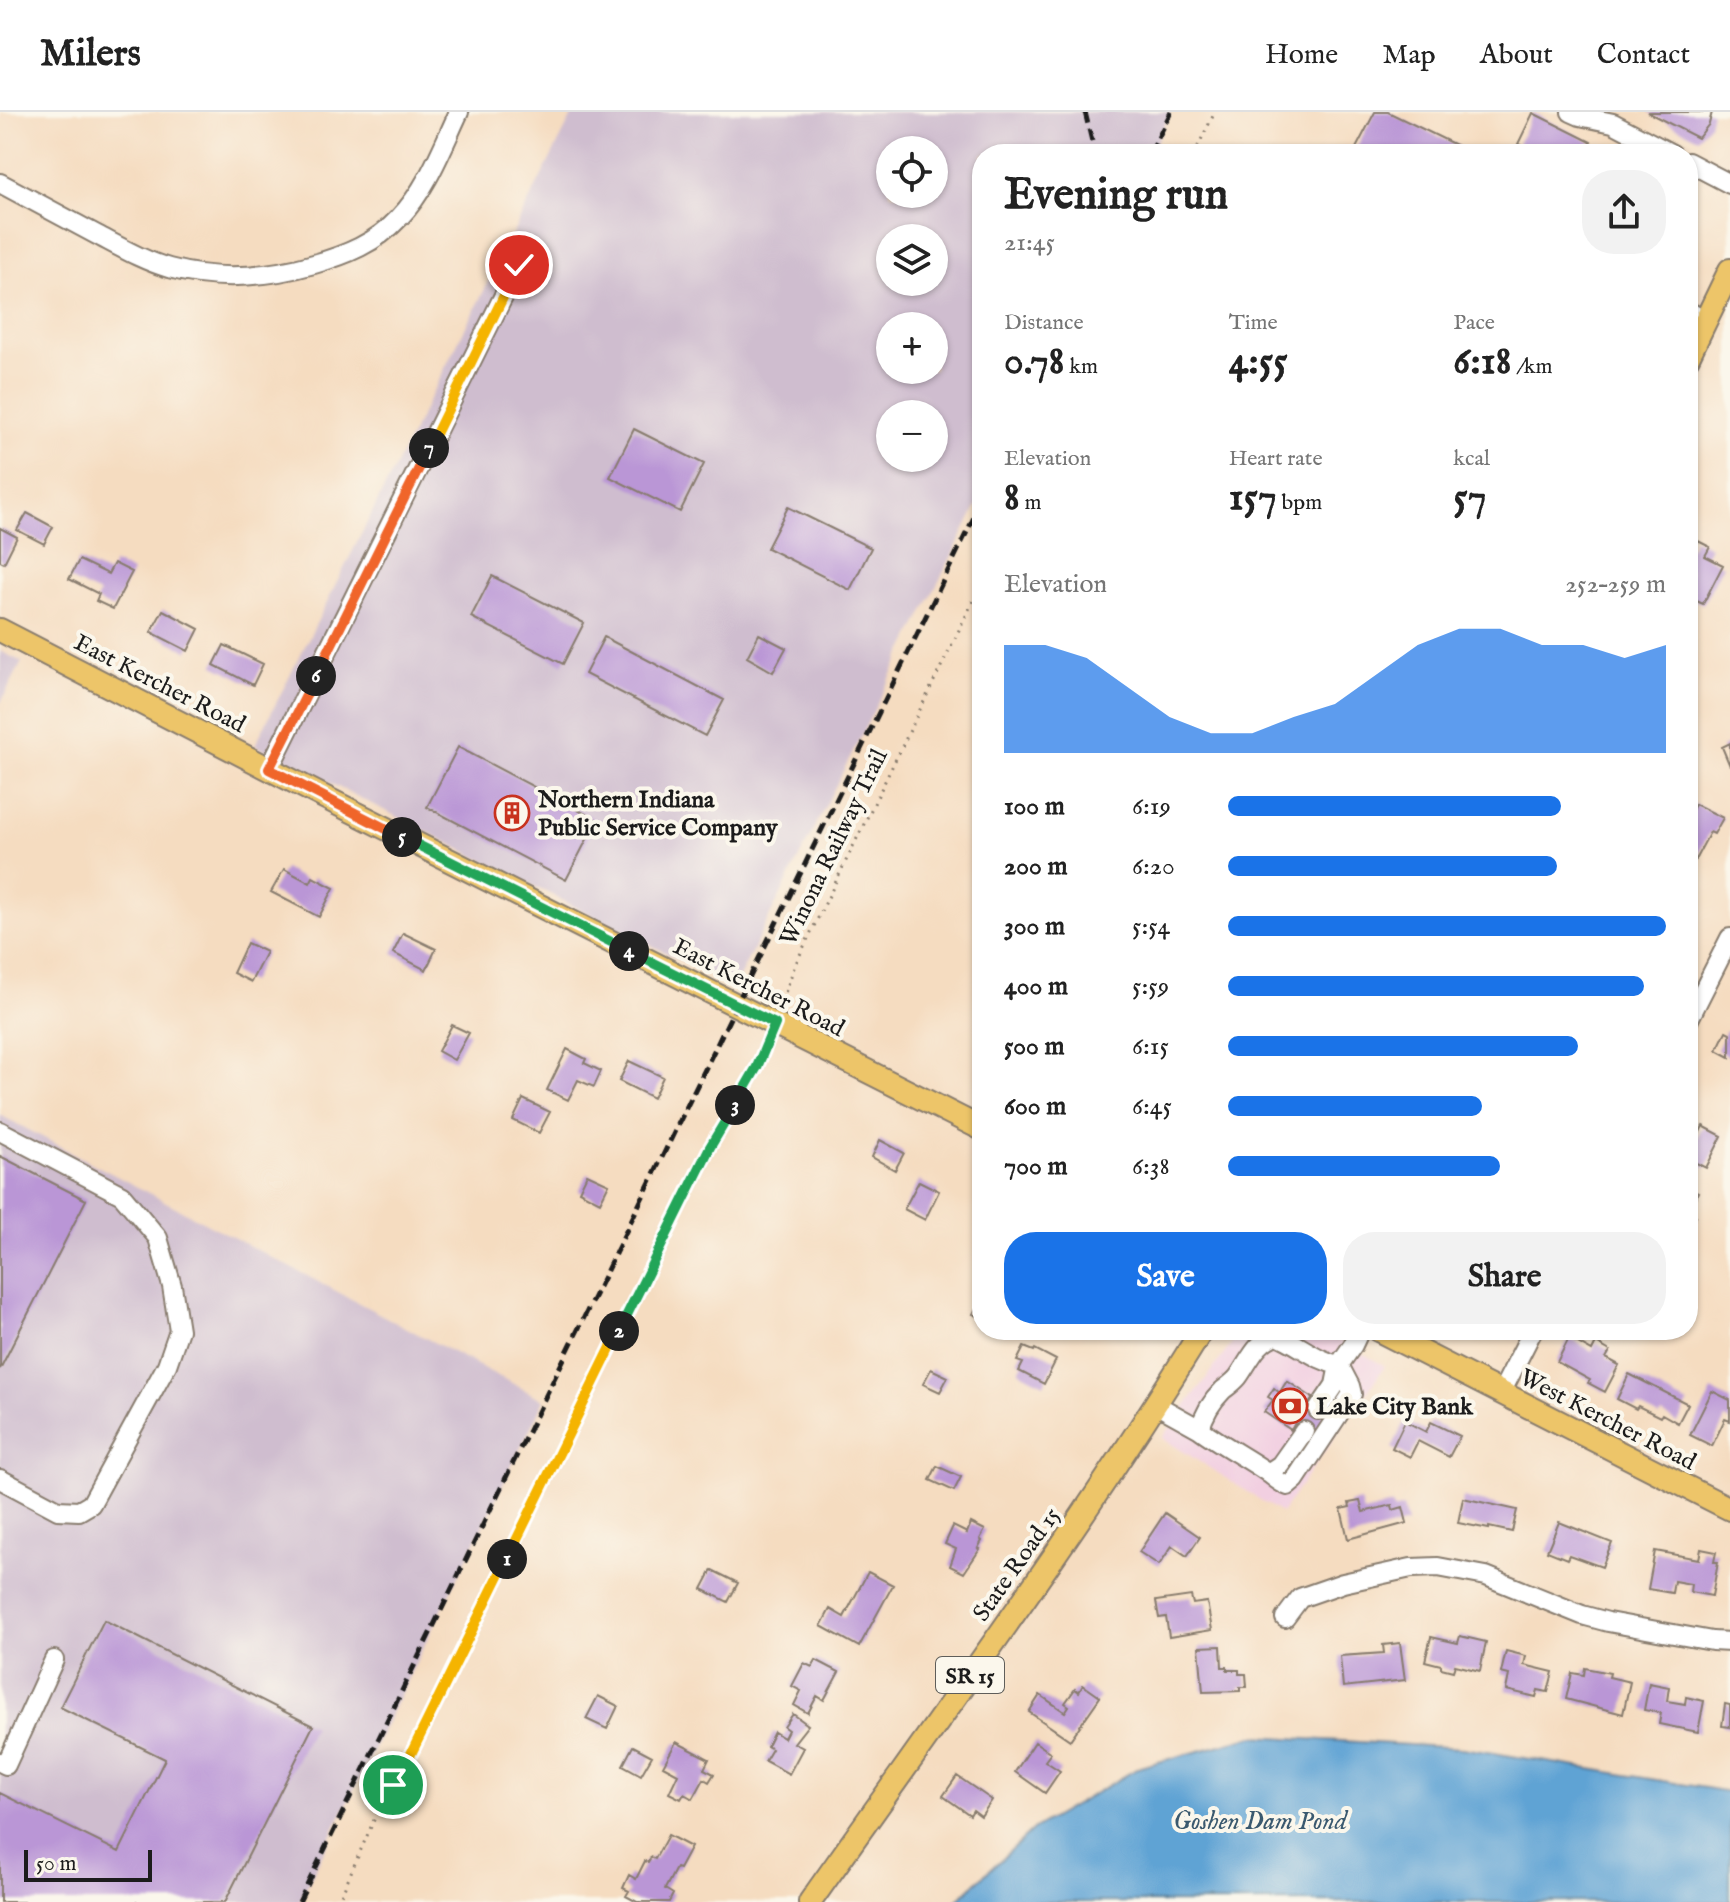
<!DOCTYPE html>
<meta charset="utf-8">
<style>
body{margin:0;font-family:"IM FELL English",serif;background:#f2f2f2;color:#222;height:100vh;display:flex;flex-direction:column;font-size:30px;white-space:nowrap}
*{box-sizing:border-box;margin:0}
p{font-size:26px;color:#767676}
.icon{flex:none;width:44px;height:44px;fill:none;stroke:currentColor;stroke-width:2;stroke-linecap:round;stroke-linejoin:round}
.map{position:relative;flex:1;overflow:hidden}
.panel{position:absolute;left:972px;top:32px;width:726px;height:1196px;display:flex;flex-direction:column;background:#fff;border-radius:32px;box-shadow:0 2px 6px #0004}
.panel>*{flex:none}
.tools{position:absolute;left:876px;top:24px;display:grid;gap:16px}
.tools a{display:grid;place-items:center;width:72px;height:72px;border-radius:50%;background:#fff;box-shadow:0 2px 6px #0004;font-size:40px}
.scale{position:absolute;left:24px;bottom:20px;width:128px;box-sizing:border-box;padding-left:8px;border:4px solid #1c1c1c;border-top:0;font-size:22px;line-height:28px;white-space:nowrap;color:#1c1c1c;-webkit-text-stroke:6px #fbf7ec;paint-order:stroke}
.pin{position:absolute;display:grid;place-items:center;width:68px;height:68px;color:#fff;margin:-34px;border:4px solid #fff;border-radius:50%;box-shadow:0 2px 8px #0007}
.km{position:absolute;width:40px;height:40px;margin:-20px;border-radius:50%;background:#222;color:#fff;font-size:22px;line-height:40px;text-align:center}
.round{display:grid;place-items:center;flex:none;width:84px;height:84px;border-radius:32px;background:#f2f2f2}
.summary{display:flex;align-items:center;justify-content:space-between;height:136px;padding:0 32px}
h1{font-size:44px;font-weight:800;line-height:60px}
.metrics{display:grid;grid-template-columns:repeat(3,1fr);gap:12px;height:136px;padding:8px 32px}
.metrics div{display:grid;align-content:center}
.metrics b{font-size:40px;font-weight:800}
.metrics small{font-size:22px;font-weight:400}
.metrics p{font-size:22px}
.chart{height:224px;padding:16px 32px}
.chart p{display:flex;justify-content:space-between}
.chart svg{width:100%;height:144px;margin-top:8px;fill:#1a73e8;opacity:.7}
.action{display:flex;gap:16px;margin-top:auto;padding:16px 32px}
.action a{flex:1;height:92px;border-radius:32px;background:#1a73e8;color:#fff;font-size:32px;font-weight:800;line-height:92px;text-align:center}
.action a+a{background:#f2f2f2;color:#222}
ul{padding:0 32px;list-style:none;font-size:26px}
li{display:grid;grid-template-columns:128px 96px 1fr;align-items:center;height:60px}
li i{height:20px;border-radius:10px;background:#1a73e8}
header{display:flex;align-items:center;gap:48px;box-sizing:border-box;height:112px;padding:0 40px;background:#fff;border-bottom:2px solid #e0e0e0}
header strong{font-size:38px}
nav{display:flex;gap:44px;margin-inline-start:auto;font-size:28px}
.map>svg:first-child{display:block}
</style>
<header>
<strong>Milers</strong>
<nav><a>Home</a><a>Map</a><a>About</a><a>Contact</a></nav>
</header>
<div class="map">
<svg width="1730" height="1790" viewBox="0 0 1730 1790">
<rect width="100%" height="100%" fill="#fbf7ec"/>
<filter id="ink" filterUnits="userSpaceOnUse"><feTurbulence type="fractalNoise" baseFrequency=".0125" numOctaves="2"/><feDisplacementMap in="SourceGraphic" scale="16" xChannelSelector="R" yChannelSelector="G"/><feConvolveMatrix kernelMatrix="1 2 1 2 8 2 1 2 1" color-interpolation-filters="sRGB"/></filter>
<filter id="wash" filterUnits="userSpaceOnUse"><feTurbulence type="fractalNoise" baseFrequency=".006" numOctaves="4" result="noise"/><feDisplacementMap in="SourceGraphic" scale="32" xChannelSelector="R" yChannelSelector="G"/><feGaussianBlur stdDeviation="1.8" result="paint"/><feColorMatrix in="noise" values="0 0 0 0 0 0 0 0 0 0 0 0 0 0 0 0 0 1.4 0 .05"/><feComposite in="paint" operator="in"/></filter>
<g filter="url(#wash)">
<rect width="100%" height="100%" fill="#f5dcc0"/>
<path fill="#f2cfe1" d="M1242,1218H1321L1385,1254L1281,1401L1162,1326Z"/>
<path fill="#cfbdcf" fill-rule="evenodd" d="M574,0H1171L1150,42H982V384L734,875L255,633ZM890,38H934V82H890ZM890,126H934V170H890ZM890,214H934V258H890ZM890,302H934V346H890Z
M0,539L22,550L0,592Z
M0,1003L544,1288L299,1790H0Z"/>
<path fill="#5fa3d4" stroke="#3e6078" stroke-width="2" d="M1254,1624L1463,1636L1730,1680V1790H955L1034,1717L1140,1655Z"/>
<g id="blocks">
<path fill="#ba96d6" d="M1375,0H1388L1474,42H1353Z
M1647,0H1712L1709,12L1698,26Z
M1533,1L1591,30L1589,35L1602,42H1531L1532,39L1518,32Z
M634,317L704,352L680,400L610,365Z
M788,395L871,436L850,478L767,436Z
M27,401L53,415L44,432L17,418Z
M0,416L17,425L4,451L0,449Z
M1694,427L1710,435L1705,444L1723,453L1703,492L1688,485V464L1690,459L1688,458V435L1690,436Z
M79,448L108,462L114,451L132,460L113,497L96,489L99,482L69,467Z
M492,464L584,511L563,552L471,505Z
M163,498L199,517L188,539L151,520Z
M759,522L786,536L773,560L747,545Z
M604,525L724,588L705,624L585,562Z
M224,533L263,552L253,573L214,553Z
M1730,631V654L1722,635Z
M458,635L597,708L566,768L427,695Z
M1695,692L1723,706L1714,722L1710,720L1695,748L1688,745V706Z
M284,757L310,771L313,765L334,776L319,805L271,780Z
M403,821L436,837L426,858L393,841Z
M247,831L266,840L251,870L233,861Z
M452,913L469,921L454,948L438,939Z
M1726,919L1730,921V945L1717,938Z
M567,937L586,947L584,951L601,959L594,975L578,968L568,988L547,978Z
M629,949L663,965L653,986L619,969Z
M523,987L550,1000L539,1021L513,1008Z
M1703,1014L1722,1024L1706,1056L1688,1047V1043Z
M880,1028L904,1041L895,1058L872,1045Z
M0,1044L86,1088L0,1257Z
M587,1062L609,1072L600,1090L579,1079Z
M919,1069L939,1079L925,1108L904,1097Z
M1688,1075L1698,1080L1688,1101L1696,1104L1688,1119Z
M982,1185V1206L973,1202Z
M1569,1226L1592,1239L1596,1231L1610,1239L1606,1246L1619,1253L1605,1280L1588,1271L1590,1268L1557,1250Z
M1024,1235L1034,1239L1035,1237L1056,1248L1044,1272L1019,1259L1023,1251L1017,1249Z
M931,1257L948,1265L940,1280L923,1272Z
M1629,1262L1688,1292L1678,1311L1662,1302L1660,1305L1638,1294L1636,1297L1617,1287Z
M1287,1269L1313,1286L1308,1293L1329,1308L1317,1326L1295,1311L1291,1318L1264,1300L1273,1288L1268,1285L1274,1276L1281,1282L1283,1279L1281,1278Z
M1712,1279L1730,1288V1309L1725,1307L1712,1334L1690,1323Z
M1405,1309L1426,1320L1431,1310L1460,1324L1449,1345L1418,1329L1410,1345L1392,1336Z
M937,1354L961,1365L954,1379L930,1368Z
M1463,1386L1517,1398L1512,1420L1489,1415V1417L1458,1411Z
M1360,1389L1363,1400L1392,1393L1393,1398L1403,1395L1407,1411L1348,1427L1341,1397L1350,1395L1349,1391Z
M1165,1401L1200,1425L1187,1444L1172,1434L1159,1453L1139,1440Z
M1559,1410L1612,1431L1602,1455L1569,1443L1567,1447L1547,1439Z
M971,1411L985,1418L980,1427L982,1429L978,1436L980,1437L964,1461L950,1454L956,1437L945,1432L953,1414L967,1421Z
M1701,1437L1716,1440L1714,1450H1718L1712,1484L1690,1480L1691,1472L1674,1469L1672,1481L1648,1477L1655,1439L1699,1447Z
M712,1458L738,1471L728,1490L702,1477Z
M868,1460L893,1473L859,1535L821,1514L830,1497L844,1505Z
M1191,1484L1193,1492L1207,1490L1212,1518L1169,1525L1166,1505L1159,1506L1156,1489Z
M104,1508L313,1614L225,1790H0V1681L119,1740L165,1647L60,1595Z
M1460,1524L1486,1530L1480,1559L1455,1553L1453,1559L1441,1556V1553L1425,1549L1431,1525L1458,1531Z
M1400,1531L1405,1568L1343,1575L1340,1544L1384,1541L1383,1533Z
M1221,1534L1222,1555H1227V1558H1239V1562H1246L1247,1575H1240V1579L1203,1580L1199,1535Z
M1506,1539L1526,1544L1524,1553L1553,1560L1548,1580L1538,1578L1536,1585L1506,1578L1509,1563L1501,1561Z
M816,1548L839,1560L824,1588L817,1584L808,1601L794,1593L801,1579L792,1574L804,1551L812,1555Z
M1585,1556L1610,1561L1609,1565L1630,1570L1623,1602L1566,1587L1572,1561L1584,1563Z
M1649,1571L1669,1575L1667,1589L1685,1592L1686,1585L1704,1589L1698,1620L1659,1612L1661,1601L1644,1598Z
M1083,1573L1100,1585L1070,1628L1029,1600L1040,1583L1065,1600L1069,1594L1065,1591L1075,1577L1079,1580Z
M598,1584L618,1594L607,1617L586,1607Z
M1725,1592L1730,1593V1615L1722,1614Z
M793,1602L808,1613L794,1631L803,1636L789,1662L765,1649L772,1637L767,1634L774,1620L784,1626L788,1618L784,1615Z
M676,1630L709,1647L704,1657L714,1662L709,1670L704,1667L693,1687L684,1682L681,1687L669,1681L678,1662L663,1654Z
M1035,1630L1051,1641L1045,1649L1060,1659L1045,1681L1015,1660Z
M633,1634L652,1644L641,1663L623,1653Z
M957,1664L992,1688L981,1704L973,1698L970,1703L943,1684Z
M668,1723L691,1735L679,1757L676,1756L665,1777L673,1782L669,1790H637L626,1784L629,1779L623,1776L629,1763L636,1767L645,1749L648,1750L651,1745L655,1747Z"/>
</g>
</g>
<g filter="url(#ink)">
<use href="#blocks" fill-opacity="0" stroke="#887c6e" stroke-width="2"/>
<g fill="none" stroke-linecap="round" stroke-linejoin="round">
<g stroke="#887c6e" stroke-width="22">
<path id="minor" d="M1571,0L1580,4L1613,11L1672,42
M1688,50L1730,72
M0,71C32,88 65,106 97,123C120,135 144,149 169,156C217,169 268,165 314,152C346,143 376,131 399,106C427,77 442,36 459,0
M1688,199L1705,209
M269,657L519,153
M1688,909L1730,826
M0,1019L122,1083L158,1126L172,1174L179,1218L167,1253L91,1392L79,1399L58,1398L0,1367
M1277,1223C1299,1232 1315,1248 1339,1253L1350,1274L1352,1282L1295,1368L1288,1374C1279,1371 1274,1365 1267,1360C1245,1345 1222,1333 1200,1317C1204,1302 1211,1290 1223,1278C1228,1274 1233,1271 1238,1265C1249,1250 1257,1228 1277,1223Z
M1501,1281L1533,1218
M1155,1292L1200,1317
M1318,1298L1335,1273L1339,1253L1353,1233L1360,1218
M1268,1361L1280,1353L1304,1319
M1285,1506L1300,1486L1343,1471L1411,1456L1438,1455L1486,1464L1582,1503L1608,1510L1712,1529L1730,1530
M0,1650L6,1653L54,1548"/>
</g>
<g stroke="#887c6e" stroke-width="26">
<path id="major" d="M1688,245L1730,158
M0,518L324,685L982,1017
M1378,1218L1730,1397
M810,1790C943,1601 1081,1415 1202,1218"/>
</g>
<path stroke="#887c6e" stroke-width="3" stroke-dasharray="2 6" stroke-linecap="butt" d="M1194,42L1215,0
M780,895L795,853L982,471
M338,1790L381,1692L405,1654L710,1035C728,1000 754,970 768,932"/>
<use href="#minor" stroke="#fff" stroke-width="18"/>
<use href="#major" stroke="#edc569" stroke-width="22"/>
<path stroke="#1c1c1c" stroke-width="5" stroke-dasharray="12 6" stroke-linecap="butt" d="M1085,0L1095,42
M1150,42L1171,0
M299,1790L982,389"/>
</g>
</g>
<g fill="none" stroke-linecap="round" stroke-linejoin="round" filter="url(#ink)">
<g stroke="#fff" stroke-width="16">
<path id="split-1" d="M393,1673L405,1654L507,1447"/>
</g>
<g stroke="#fff" stroke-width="16">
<path id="split-2" d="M507,1447L619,1219"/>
</g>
<g stroke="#fff" stroke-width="16">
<path id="split-3" d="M619,1219L710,1035L735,993"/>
</g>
<g stroke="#fff" stroke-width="16">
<path id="split-4" d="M629,839L775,912L757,955L735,993"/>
</g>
<g stroke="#fff" stroke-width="16">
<path id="split-5" d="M402,725L629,839"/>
</g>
<g stroke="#fff" stroke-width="16">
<path id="split-6" d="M316,564L269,657L402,725"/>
</g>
<g stroke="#fff" stroke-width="16">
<path id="split-7" d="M316,564L429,336"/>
</g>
<g stroke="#fff" stroke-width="16">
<path id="split-8" d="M429,336L519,153"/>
</g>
<use href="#split-1" stroke="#f5b400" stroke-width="10"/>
<use href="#split-2" stroke="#f5b400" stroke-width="10"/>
<use href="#split-3" stroke="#22a559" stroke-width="10"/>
<use href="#split-4" stroke="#22a559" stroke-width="10"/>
<use href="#split-5" stroke="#22a559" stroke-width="10"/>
<use href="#split-6" stroke="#f0652b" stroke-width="10"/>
<use href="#split-7" stroke="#f0652b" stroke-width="10"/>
<use href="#split-8" stroke="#f5b400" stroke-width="10"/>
</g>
<defs>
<g id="building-ring" transform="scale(1.8)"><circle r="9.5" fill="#fbf7ec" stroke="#c8321e" stroke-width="1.5"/><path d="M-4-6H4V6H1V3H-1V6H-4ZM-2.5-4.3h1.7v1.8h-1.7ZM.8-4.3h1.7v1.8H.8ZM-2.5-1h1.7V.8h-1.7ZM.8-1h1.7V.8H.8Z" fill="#c8321e"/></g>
<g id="bank-ring" transform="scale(1.8)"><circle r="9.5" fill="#fbf7ec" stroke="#c8321e" stroke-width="1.5"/><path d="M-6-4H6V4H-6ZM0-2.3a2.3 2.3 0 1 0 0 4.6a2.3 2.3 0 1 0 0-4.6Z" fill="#c8321e"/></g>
</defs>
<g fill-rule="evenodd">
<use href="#building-ring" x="512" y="701"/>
<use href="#bank-ring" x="1290" y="1294"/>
</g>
<g text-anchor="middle" stroke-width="8" stroke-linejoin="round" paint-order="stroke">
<rect fill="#fbf7ec" stroke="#5f5e5a" stroke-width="2" x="936" y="1545" width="68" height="36" rx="6"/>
<g font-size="22" font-weight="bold" fill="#1c1c1c">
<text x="970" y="1571">SR 15</text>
</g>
<g font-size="24" fill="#1c1c1c" stroke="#fbf7ec">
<text transform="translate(160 571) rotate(27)" y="8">East Kercher Road</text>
<text transform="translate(833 735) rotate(-64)" y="8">Winona Railway Trail</text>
<text transform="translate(759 875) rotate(27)" y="8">East Kercher Road</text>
<text transform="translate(1608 1307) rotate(27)" y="8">West Kercher Road</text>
<text transform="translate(1016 1452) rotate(-55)" y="8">State Road 15</text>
</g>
<g font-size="24" font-weight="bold" fill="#1c1c1c" stroke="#fbf7ec" text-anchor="start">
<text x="538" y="695">Northern Indiana<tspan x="538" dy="28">Public Service Company</tspan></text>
<text x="1316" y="1302">Lake City Bank</text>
</g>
<g font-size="26" font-style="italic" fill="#3a596f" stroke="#fbf7ec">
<text x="1260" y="1717">Goshen Dam Pond</text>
</g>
</g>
</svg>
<div class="tools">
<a><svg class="icon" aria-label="locate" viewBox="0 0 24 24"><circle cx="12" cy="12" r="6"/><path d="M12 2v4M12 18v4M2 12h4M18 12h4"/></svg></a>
<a><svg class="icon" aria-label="layers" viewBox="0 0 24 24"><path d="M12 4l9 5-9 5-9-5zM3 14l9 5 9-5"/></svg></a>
<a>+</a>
<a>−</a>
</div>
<div class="scale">50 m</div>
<div class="pin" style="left:393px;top:1673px;background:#1e9e55"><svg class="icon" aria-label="arrive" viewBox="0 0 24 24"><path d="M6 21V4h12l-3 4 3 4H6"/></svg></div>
<div class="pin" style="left:519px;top:153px;background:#d93025"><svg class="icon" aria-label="check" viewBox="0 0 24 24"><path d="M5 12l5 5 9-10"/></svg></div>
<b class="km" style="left:507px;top:1447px">1</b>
<b class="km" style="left:619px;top:1219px">2</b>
<b class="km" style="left:735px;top:993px">3</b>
<b class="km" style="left:629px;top:839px">4</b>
<b class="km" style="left:402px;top:725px">5</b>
<b class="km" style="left:316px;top:564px">6</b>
<b class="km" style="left:429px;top:336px">7</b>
<section class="panel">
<div class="summary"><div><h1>Evening run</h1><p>21:45</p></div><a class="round"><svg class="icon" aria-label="share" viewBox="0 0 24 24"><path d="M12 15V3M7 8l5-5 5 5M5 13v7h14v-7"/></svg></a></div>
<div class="metrics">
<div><p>Distance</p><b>0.78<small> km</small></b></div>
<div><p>Time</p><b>4:55</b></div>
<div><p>Pace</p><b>6:18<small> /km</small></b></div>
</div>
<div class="metrics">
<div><p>Elevation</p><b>8<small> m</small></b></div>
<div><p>Heart rate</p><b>157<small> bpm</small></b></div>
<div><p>kcal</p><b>57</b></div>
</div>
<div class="chart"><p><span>Elevation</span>252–259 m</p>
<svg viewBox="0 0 160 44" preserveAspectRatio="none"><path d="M0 44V11L10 11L20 15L30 24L40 33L50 38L60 38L70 33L80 29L90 20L100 11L110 6L120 6L130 11L140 11L150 15L160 11V44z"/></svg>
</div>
<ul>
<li><b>100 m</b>6:19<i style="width:76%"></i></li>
<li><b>200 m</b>6:20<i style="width:75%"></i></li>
<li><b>300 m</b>5:54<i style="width:100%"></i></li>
<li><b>400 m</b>5:59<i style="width:95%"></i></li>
<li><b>500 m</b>6:15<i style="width:80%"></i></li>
<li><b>600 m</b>6:45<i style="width:58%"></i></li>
<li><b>700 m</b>6:38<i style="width:62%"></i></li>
</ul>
<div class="action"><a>Save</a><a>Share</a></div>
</section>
</div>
